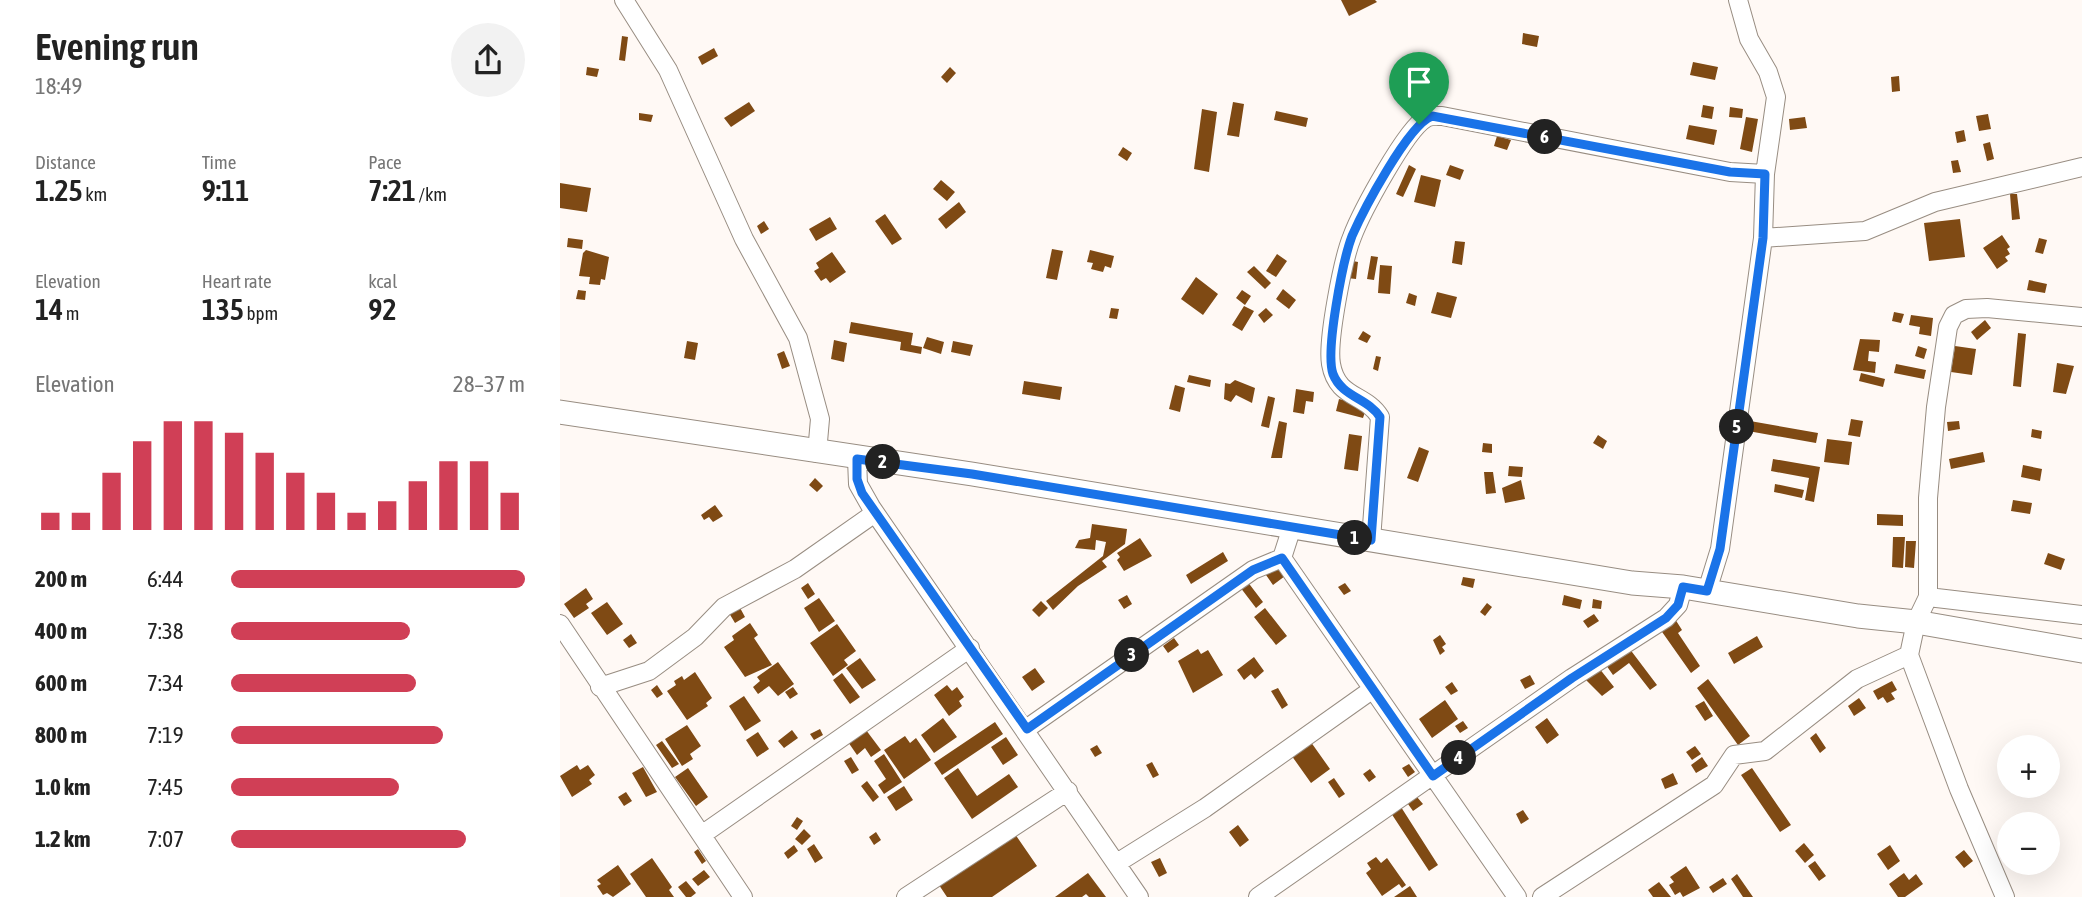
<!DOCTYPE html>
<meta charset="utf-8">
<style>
body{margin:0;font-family:"Asap Condensed",sans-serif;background:#f2f2f2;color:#222;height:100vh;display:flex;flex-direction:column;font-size:26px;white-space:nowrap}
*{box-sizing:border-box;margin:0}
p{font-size:23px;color:#767676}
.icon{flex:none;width:38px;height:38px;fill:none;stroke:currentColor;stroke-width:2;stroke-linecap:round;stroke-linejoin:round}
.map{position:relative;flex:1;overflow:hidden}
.panel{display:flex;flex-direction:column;background:#fff;width:560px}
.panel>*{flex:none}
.fabs{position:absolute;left:1437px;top:735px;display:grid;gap:14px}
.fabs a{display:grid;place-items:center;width:63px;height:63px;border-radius:50%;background:#fff;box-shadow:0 7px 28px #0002;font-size:35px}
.pin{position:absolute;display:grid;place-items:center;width:60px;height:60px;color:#fff;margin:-72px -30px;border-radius:50% 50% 50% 0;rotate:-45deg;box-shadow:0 0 7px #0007}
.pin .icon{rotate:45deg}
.km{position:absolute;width:35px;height:35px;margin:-18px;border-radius:50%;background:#222;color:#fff;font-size:19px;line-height:35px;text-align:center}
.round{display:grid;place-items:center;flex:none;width:74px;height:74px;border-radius:37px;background:#f2f2f2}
.overview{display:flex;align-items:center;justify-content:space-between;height:119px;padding:0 35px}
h1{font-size:38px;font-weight:600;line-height:52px}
.figures{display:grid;grid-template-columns:repeat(3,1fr);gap:10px;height:119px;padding:7px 35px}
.figures div{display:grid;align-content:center}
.figures b{font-size:30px;font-weight:600}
.figures small{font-size:19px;font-weight:400}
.figures p{font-size:19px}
.chart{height:196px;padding:14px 35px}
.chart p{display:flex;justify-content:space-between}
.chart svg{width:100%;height:126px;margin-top:7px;stroke:#d03f56;stroke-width:6}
ul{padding:0 35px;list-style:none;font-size:23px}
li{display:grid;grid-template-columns:112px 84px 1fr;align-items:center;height:52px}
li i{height:18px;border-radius:9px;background:#d03f56}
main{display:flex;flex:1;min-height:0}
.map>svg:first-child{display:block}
</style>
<main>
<section class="panel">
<div class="overview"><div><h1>Evening run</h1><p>18:49</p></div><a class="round"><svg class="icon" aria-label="share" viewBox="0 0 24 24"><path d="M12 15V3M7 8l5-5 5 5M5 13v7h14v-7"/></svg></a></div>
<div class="figures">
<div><p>Distance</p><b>1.25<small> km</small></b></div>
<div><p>Time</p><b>9:11</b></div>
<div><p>Pace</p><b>7:21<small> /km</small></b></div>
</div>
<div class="figures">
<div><p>Elevation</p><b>14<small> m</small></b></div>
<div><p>Heart rate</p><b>135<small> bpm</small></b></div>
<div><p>kcal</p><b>92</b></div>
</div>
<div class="chart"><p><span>Elevation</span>28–37 m</p>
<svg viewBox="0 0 160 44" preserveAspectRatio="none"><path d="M5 44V38M15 44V38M25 44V24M35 44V13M45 44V6M55 44V6M65 44V10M75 44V17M85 44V24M95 44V31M105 44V38M115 44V34M125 44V27M135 44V20M145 44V20M155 44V31"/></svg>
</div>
<ul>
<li><b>200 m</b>6:44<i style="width:100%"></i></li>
<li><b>400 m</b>7:38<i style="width:61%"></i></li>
<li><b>600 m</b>7:34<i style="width:63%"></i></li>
<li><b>800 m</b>7:19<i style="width:72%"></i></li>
<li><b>1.0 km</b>7:45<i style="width:57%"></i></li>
<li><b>1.2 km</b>7:07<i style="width:80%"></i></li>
</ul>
</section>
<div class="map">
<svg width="1522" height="897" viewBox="0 0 1522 897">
<rect width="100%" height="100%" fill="#fff9f5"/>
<path fill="#7f4a14" d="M781,0H815L817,2L789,16Z
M963,33L979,36L977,47L962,44Z
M62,36L68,37L65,61L59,60Z
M154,48L158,56L142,65L138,57Z
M1133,62L1158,67L1155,80L1130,75Z
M27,67L39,69L37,77L26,75Z
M390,67L396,73L387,83L381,77Z
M1339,76L1340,91L1332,92L1331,77Z
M189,102L195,111L171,127L164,118Z
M673,102L684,104L679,137L667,135Z
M1143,105L1154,107L1152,119L1141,117Z
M1170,107L1183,109L1182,118L1169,117Z
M642,109L657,112L649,172L634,169Z
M716,111L748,118L746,127L714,120Z
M79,113L93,115L91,122L79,120Z
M1428,114L1431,129L1419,131L1416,116Z
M1186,117L1198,119L1192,152L1180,149Z
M1245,117L1247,128L1230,130L1229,119Z
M1129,125L1157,130L1154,145L1126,139Z
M1404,130L1406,141L1397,143L1395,132Z
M937,136L951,140L947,150L934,146Z
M1430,142L1434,159L1427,161L1423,144Z
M563,147L572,153L567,161L558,155Z
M1398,160L1401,172L1393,173L1391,161Z
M849,165L856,169L843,197L836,194Z
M890,165L904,170L900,180L886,175Z
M861,175L881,180L875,207L854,202Z
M381,180L395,192L387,201L373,189Z
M0,183L31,188L27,212L0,208Z
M1450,194H1457L1460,219L1452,220Z
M399,202L406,212L386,229L378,219Z
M325,214L342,239L332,245L315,221Z
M270,217L277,229L256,241L249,229Z
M1400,219L1405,257L1369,261L1364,223Z
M204,221L209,229L201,234L197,226Z
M1442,235L1450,247L1447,249L1450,254L1445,257L1448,261L1437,269L1423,248Z
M8,238L23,240L22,249L7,247Z
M1479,238L1487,240L1483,254L1475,252Z
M895,241L905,242L902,265L892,263Z
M492,249L503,251L497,280L486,278Z
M26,250L49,257L45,280L41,279L40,285L29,284L30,277L19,276L23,253Z
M530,250L554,256L551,268L545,266L543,272L531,269L533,263L527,262Z
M272,252L286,272L270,283L266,278L261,281L254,271L259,268L256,263Z
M717,254L727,261L716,277L706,271Z
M811,256L818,257L814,280L807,279Z
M793,261L798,262L796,279L787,278L792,273Z
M820,265L832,266L830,294L818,293Z
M694,266L711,283L705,289L687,272Z
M636,277L658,294L643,315L621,299Z
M1469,280L1487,284L1485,293L1467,290Z
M723,289L736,300L729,309L716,299Z
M18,290L26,291L25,300L16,299Z
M682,290L691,296L685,305L676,298Z
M877,292L897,297L891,318L871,313Z
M849,293L857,296L855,306L846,303Z
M684,306L694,311L682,331L672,325Z
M551,308L559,309L557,319L549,318Z
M706,308L713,315L704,323L698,315Z
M1334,312L1344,314L1341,323L1332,321Z
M1351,315L1373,318L1371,336L1359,334L1360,327L1349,325Z
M1425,320L1431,328L1417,340L1411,332Z
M291,322L353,333L351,345L362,347L361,354L340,350L341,342L289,333Z
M803,331L811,336L807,343L798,339Z
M1458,333L1466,334L1461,387L1453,386Z
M367,337L384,342L381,354L363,348Z
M1300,339L1320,340L1319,352L1309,351L1308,361L1316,362L1315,373L1293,370Z
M274,340L287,343L284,362L271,359Z
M127,341L138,343L135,360L124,358Z
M393,341L413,345L410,356L391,352Z
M1358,346L1367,349L1364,359L1355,356Z
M1395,346L1416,349L1412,375L1391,372Z
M224,351L230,366L222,369L217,354Z
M816,356L821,357L818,371L813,369Z
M1497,363L1514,366L1506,394L1493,392Z
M1336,364L1366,370L1364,379L1334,373Z
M1301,373L1325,379L1323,387L1299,381Z
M629,375L651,380L650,387L627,382Z
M675,380L695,388L692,403L676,395L671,402L664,399L665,383L670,384Z
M464,381L502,387L500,400L462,394Z
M615,385L625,388L620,412L609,409Z
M736,389L754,392L753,402L746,401L744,414L733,412Z
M708,396L715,398L709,428L701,426Z
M779,399L807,406L803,418L776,411Z
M1291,419L1303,421L1300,437L1288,435Z
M719,421L727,423L722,458H711Z
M1190,421L1258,433L1256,443L1188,431Z
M1399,421L1400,429L1388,431L1387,422Z
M1472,429L1482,431L1481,439L1471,437Z
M789,434L802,436L798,471L784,469Z
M1038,435L1047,441L1043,449L1033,443Z
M1267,439L1292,442L1289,465L1264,462Z
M923,443L932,444V453L922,452Z
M859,447L869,451L858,482L847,478Z
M1423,452L1425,462L1391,469L1389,459Z
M1213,459L1260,467L1254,502L1245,500L1249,478L1211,471Z
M1463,465L1482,469L1480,481L1461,477Z
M949,466L963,467L962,477L948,476Z
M924,472H933L936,493L926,494Z
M255,478L263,486L257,492L249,485Z
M961,480L965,499L945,503L942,488Z
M1215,484L1244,490L1242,498L1214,492Z
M1453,500L1472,503L1470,514L1451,511Z
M155,505L163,516L153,522L149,517L144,520L141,515Z
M1317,514L1343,515V526L1317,525Z
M532,524L567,529L565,544L542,561L547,567L518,586L493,610L486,601L543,556L546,542L536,540L535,550L515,548L519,540L530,538Z
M1333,537H1345L1343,568L1332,567Z
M580,538L592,556L564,571L557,560L560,557L557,553Z
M1346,541H1356L1354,568L1345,567Z
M663,552L668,561L631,584L626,575Z
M1488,553L1505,559L1501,570L1484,564Z
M718,566L725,576L713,585L706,575Z
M903,577L915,579L913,588L901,585Z
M687,581L703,602L696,608L680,587Z
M248,583L255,594L248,599L241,588Z
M785,583L791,591L784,595L778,587Z
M26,588L33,599L26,604L29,608L14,618L4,604Z
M567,595L572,604L564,609L558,600Z
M1004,595L1022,600L1020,609L1002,605Z
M259,598L275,621L259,632L244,608Z
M1033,599L1042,601L1041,609L1032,608Z
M481,601L488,608L479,617L472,610Z
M47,602L63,624L47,635L31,613Z
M927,603L932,607L925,616L920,612Z
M179,606L185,617L175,623L169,613Z
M705,608L727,636L716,645L694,617Z
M1034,614L1039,621L1028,628L1023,621Z
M1115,619L1122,630L1118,633L1140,666L1131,673L1100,629Z
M190,623L198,635L194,638L212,665L185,677L164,647L174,640L172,636Z
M277,624L296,651L284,660L288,665L273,676L250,643Z
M71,634L77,643L69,648L63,640Z
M880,635L886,644L882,647L885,651L880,655L873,640Z
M1197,636L1203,647L1174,664L1168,653Z
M614,638L619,645L608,653L603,646Z
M1069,648L1097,685L1090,690L1069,663L1053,675L1046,665Z
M638,649L641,654L648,650L663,675L633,693L618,661Z
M694,657L704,671L695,679L691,674L684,680L677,670Z
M300,658L316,680L302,689L286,668Z
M218,662L234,684L218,696L209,686L198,694L193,687L200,681L197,677Z
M475,668L485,682L472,691L462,677Z
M1039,668L1054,687L1042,696L1025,679Z
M135,672L152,698L146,703L148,706L127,720L107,691L116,685L114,681L122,676L124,680Z
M282,673L300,697L290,704L273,680Z
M970,675L975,684L965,689L960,680Z
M1148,679L1190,736L1178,745L1137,688Z
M1332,681L1337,690L1331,693L1335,699L1327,703L1323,697L1318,700L1313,691Z
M892,682L898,691L891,695L885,687Z
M97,685L103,694L97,698L91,690Z
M387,685L392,691L397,687L404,697L399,701L402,706L389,716L374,695Z
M233,687L238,694L230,699L225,692Z
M718,688L728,705L722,709L711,691Z
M184,696L201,721L185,731L169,706Z
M1299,698L1306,708L1294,716L1288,706Z
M885,700L898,719L872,738L859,719Z
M1144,701L1153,716L1145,721L1135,706Z
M383,718L397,737L374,753L361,735Z
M987,718L999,735L987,744L975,727Z
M903,721L908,728L900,733L895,726Z
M435,722L443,734L382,775L374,763Z
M127,725L141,746L130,754L133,759L122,766L105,739Z
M303,726L321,750L311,757L305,748L297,755L286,739Z
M260,729L263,735L254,740L250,734Z
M232,730L238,738L224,748L218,741Z
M198,732L209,749L197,757L186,740Z
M1256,733L1266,748L1260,753L1250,738Z
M345,736L350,743L356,738L371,760L344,779L324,750Z
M446,737L458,755L443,765L431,747Z
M748,738L770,769L751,783L729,752Z
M102,741L119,764L112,768L96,745Z
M537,745L542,753L535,757L530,749Z
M1135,746L1141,754L1132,760L1126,752Z
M324,754L342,782L324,794L318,785L326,779L314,761Z
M291,757L299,770L292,774L284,761Z
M1142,757L1148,766L1136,773L1131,765Z
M592,762L599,775L593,778L586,765Z
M849,764L855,772L848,777L842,768Z
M17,765L20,770L28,765L35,775L29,780L32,784L12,797L0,776Z
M83,767L97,792L86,797L72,773Z
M128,768L148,797L136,806L115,777Z
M398,768L417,796L449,774L458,787L412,819L384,778Z
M1192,768L1231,825L1220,832L1181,775Z
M810,769L816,777L809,782L803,774Z
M1113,773L1118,784L1105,789L1101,779Z
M774,778L785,794L779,798L768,782Z
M307,781L319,797L313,802L301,786Z
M344,786L353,800L336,811L327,797Z
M66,792L72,801L64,806L58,797Z
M857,797L863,804L853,811L848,804Z
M841,807L878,865L869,871L831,813Z
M963,810L969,819L961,824L956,814Z
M237,817L243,821L237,830L231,826Z
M678,825L689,840L680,847L669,832Z
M244,829L251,836L242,845L235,839Z
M453,831L477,866L432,897H387L377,882Z
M316,832L321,840L314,845L309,837Z
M1244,843L1254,855L1245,863L1235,851Z
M254,844L263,858L255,863L247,849Z
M234,845L238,851L228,859L224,853Z
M1330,845L1340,861L1328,870L1317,854Z
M138,849L146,861L142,864L134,852Z
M1404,850L1413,861L1404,868L1395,857Z
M816,857L821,863L827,858L846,885L842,888L839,884L822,896L806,873L811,869L807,863Z
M92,858L112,887L109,890L114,897H86L70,874Z
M600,858L607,873L599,877L591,862Z
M1255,861L1266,876L1259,881L1248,866Z
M58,865L71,884L53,897L47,893L43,895L37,886L41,884L37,880Z
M1126,866L1140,888L1123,897L1120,892L1115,895L1109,885L1114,882L1110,877Z
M144,870L150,877L138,886L132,879Z
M528,873L546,897H529L526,894L522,897H495Z
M1344,873L1349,880L1356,874L1363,884L1345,897H1338L1329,884Z
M1177,874L1193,897H1183L1171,879Z
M1163,878L1167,884L1153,893L1149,887Z
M126,881L136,893L131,897H126L118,887Z
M1099,882L1111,897H1093L1088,890Z
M850,886L857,897H834Z"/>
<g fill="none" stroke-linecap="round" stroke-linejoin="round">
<g stroke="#988d82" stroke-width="20">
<path id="minor" d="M64,0L108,70L184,239L238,338L260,419L257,453
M1178,0L1189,39L1208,72L1216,97L1205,174L1203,238L1305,231L1375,202L1522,167
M297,459L298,484L311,507L579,897
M811,540L820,417C805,393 777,399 771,364C767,341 783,259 792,237C801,213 846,129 866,118C871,115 876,116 882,116L1170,172L1205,174
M722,558L957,897
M1147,591L1160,549L1203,238
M1368,597L1522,615
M0,624L183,897
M1349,655L1399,789L1445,897
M40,687L89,671L135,637L164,607L235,569L315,513
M466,729L693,570L722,558L732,527
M143,834L410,648
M557,863L645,808L813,689
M346,897L508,791
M698,897L1012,678L1106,618L1118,605L1123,587
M982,897L1154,785L1174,755L1205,751L1297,679L1349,655L1356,622L1368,597V498L1376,407L1388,327L1394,315L1406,309L1427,308L1522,317"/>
</g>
<g stroke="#988d82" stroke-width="25">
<path id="tertiary" d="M0,412L412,474L1072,583L1123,587L1298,616L1356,622L1522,651"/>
</g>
<use href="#minor" stroke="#fff" stroke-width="18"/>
<use href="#tertiary" stroke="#fff" stroke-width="23"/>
</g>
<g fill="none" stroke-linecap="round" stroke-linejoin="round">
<g stroke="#fff" stroke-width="14">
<path id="route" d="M872,116L1170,172L1205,174L1203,238L1160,549L1147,591L1123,587L1118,605L1106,618L1012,678L873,776L722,558L693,570L467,729L302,493L297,479V459L412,474L811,540L820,417C808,398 782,397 773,374C765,351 783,260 792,236C803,211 848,125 872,116Z"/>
</g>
<use href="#route" stroke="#1a73e8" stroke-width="9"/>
</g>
</svg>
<div class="fabs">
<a>+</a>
<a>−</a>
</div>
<div class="pin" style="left:859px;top:124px;background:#1e9e55"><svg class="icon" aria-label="arrive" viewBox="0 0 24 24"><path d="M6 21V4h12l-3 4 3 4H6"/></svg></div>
<b class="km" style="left:795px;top:538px">1</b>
<b class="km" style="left:323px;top:462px">2</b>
<b class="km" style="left:572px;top:655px">3</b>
<b class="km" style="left:899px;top:758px">4</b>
<b class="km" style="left:1177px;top:427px">5</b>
<b class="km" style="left:985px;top:137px">6</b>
</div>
</main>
